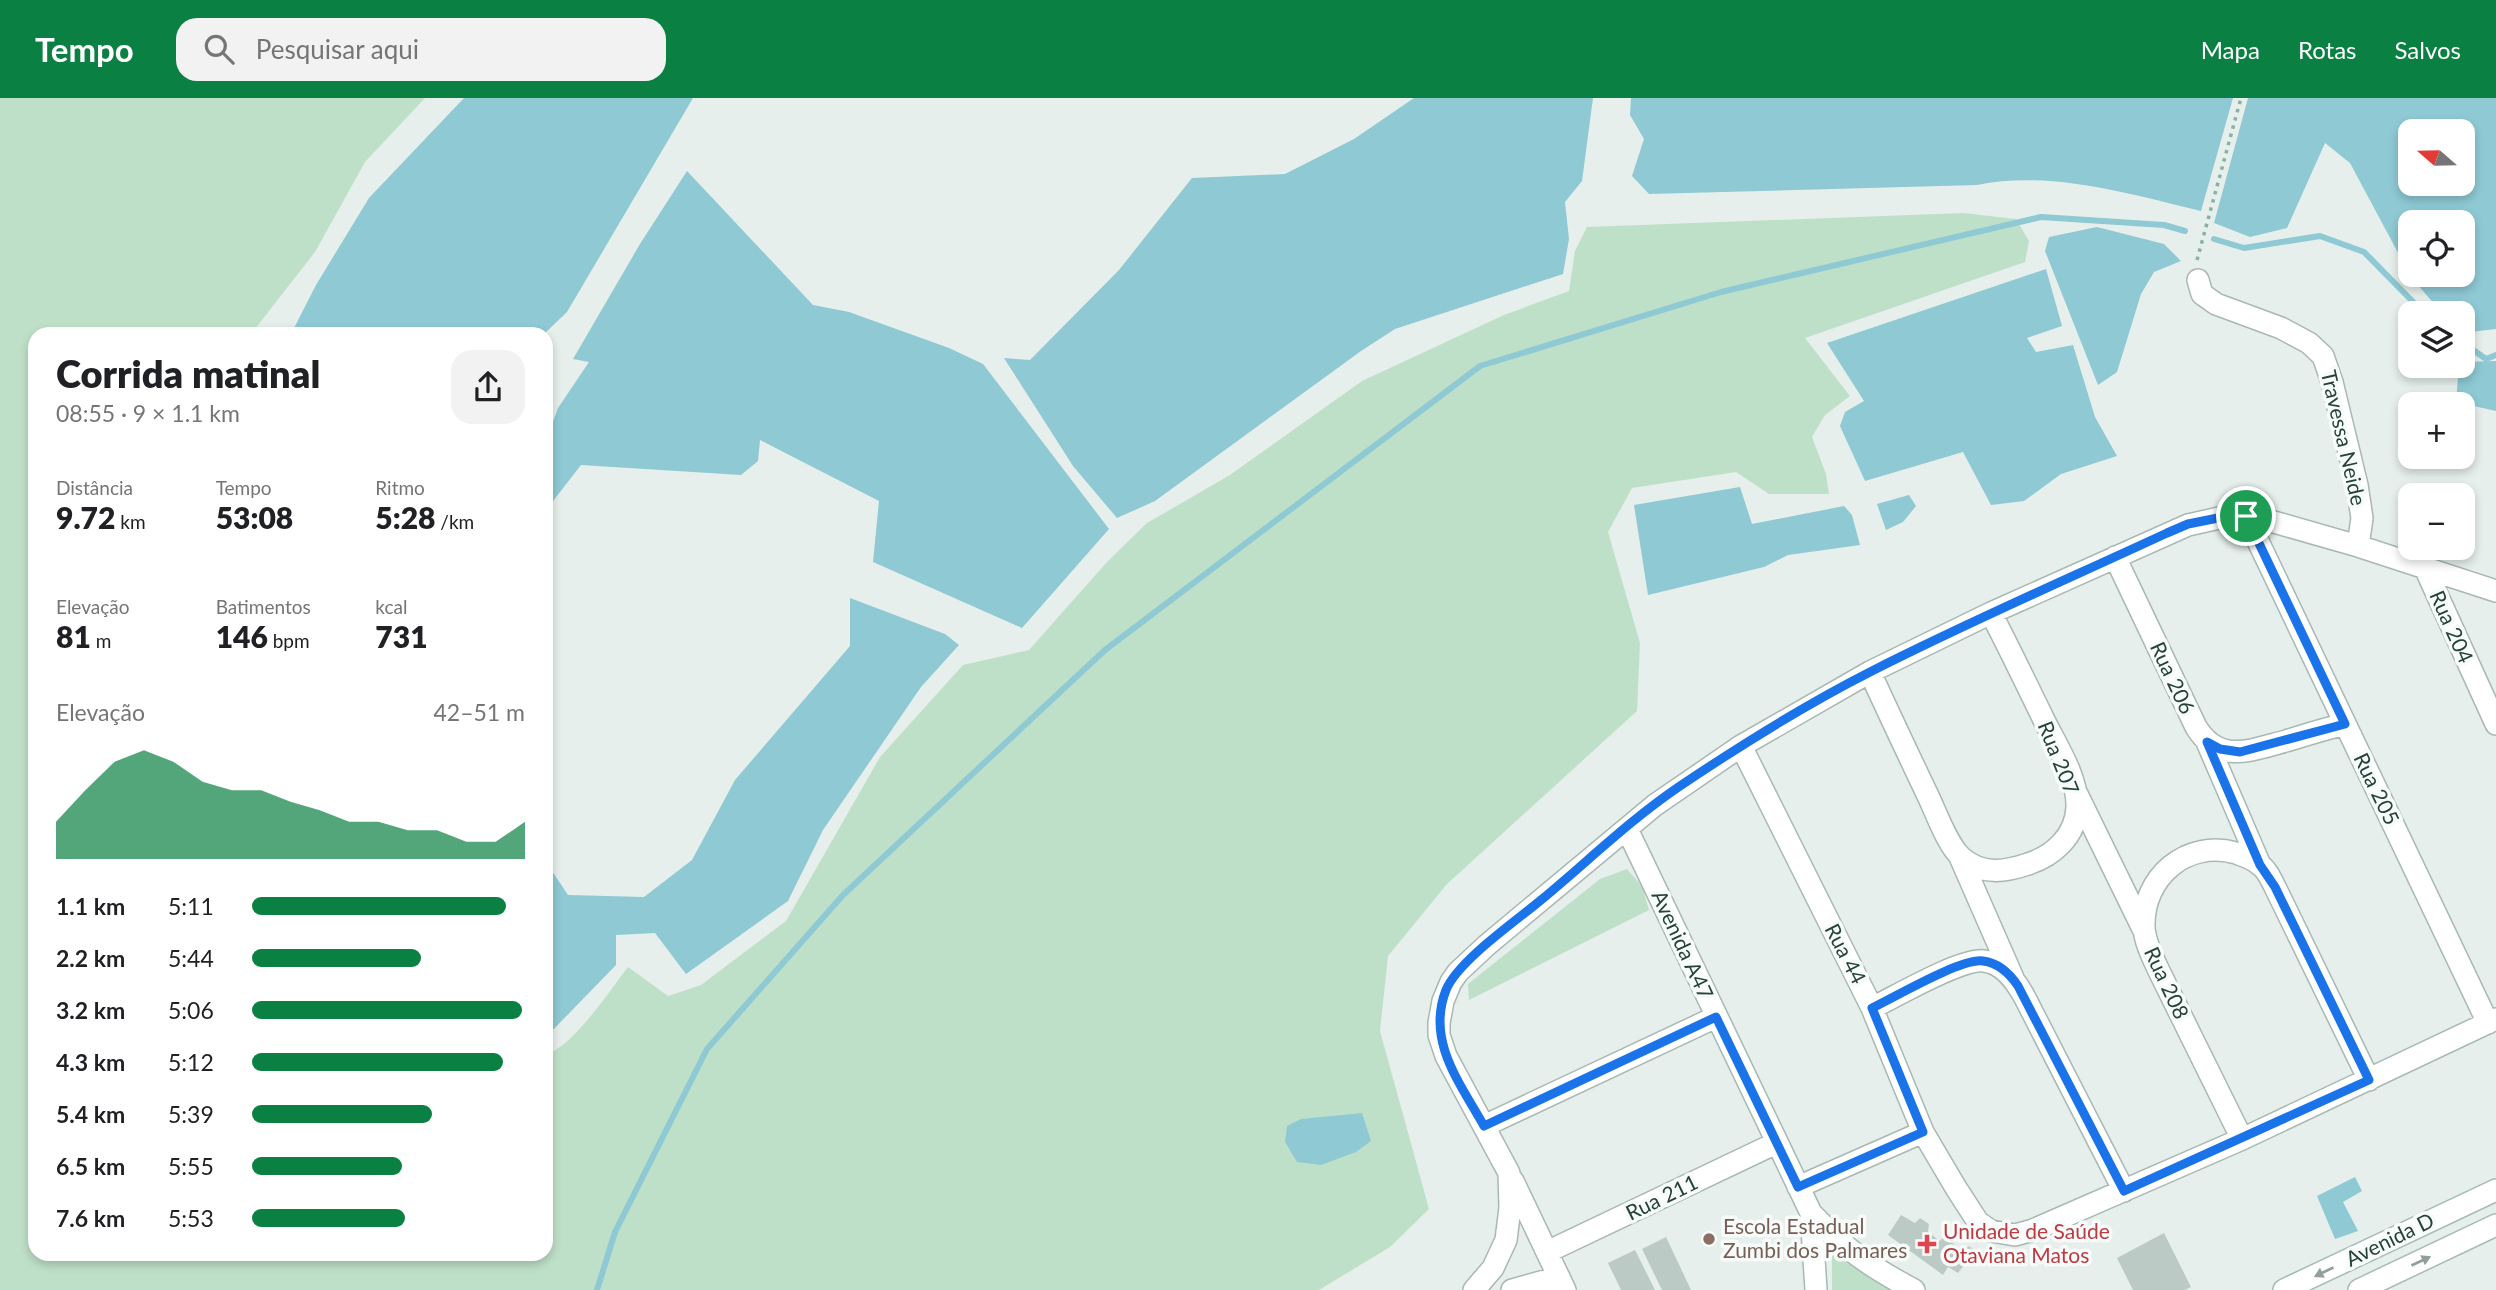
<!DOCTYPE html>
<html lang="pt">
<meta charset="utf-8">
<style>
body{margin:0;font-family:Lato,sans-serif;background:#f2f2f2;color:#202124;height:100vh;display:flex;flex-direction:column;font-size:26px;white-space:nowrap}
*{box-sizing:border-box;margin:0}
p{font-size:23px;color:#757577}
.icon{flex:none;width:38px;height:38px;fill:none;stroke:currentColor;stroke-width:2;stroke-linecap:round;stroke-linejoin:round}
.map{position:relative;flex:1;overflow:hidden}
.side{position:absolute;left:28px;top:229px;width:525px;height:934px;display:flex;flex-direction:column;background:#fff;border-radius:21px;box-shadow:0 4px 10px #0003}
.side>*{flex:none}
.needle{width:46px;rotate:290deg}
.buttons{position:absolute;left:2398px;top:21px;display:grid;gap:14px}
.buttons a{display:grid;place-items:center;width:77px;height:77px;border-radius:14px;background:#fff;box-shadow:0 4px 10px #0003;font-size:35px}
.pin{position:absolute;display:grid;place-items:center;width:60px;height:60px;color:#fff;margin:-30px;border:4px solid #fff;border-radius:50%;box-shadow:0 2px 7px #0007}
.round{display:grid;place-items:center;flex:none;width:74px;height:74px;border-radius:21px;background:#f2f2f2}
.overview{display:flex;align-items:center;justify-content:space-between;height:119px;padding:0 28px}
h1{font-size:38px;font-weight:800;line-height:52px}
.metrics{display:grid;grid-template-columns:repeat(3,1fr);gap:10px;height:119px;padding:7px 28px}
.metrics div{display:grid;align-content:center}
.metrics b{font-size:30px;font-weight:800}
.metrics small{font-size:19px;font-weight:400}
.metrics p{font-size:19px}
.chart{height:196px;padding:14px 28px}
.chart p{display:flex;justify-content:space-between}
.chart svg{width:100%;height:126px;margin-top:7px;fill:#0b8043;opacity:.7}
ul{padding:0 28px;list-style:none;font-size:23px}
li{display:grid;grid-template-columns:112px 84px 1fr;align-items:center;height:52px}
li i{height:18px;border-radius:9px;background:#0b8043}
header{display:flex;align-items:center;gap:42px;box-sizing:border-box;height:98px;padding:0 35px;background:#0b8043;color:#fff}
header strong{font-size:33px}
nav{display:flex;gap:38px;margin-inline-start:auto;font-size:24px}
.search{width:490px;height:63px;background:#f2f2f2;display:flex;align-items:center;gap:18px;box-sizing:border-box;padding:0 24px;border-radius:21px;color:#757577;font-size:26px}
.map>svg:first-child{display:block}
</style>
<header>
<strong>Tempo</strong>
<div class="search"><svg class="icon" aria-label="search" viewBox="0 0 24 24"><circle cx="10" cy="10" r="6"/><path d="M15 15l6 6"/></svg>Pesquisar aqui</div>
<nav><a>Mapa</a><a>Rotas</a><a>Salvos</a></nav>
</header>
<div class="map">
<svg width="2496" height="1192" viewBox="0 0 2496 1192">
<rect width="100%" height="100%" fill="#e6efeb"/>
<path fill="#bfe0c8" d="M0,0H425L365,64L315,154L251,236H35V1157H546V956C572,950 611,891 628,869L668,898L701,887L786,823L880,659L963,567L1029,552L1107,464L1147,425L1230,377L1362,283L1504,217L1569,193L1575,153L1587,129L1963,115L2016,121L2029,143L2025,164L1805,240L1850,298L1825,317L1812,339L1826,376L1829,396H1769L1736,374L1632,390L1608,434L1640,545L1637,613L1447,786L1388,858L1380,933L1429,1111L1390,1149L1319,1192H0Z
M1627,771L1642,788L1649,812L1469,902L1468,886L1600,781Z
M1832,1154L1891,1192H1832Z"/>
<path fill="#8ec9d4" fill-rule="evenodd" d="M464,0H693L567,214L544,236H291L316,187L369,100Z
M1414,0H1593L1582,83L1565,104L1569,141L1563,176L1395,231L1361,253L1155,403L1117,420L1073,368L1004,260L1030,262L1119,172L1192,80L1285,76L1354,41Z
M1631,0H2233L2201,113C2129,96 2051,72 1977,87L1649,96L1632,78L1644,41L1630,17Z
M2248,0H2496V231L2462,235V215H2442L2411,179L2350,65L2325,45L2287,130L2250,139L2214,125ZM2410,33H2462V86H2410ZM2410,124H2462V177H2410Z
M687,73L813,207L849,214L949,250L983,266L1109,431L1022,530L873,464L879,403L760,342L758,363L741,377L581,367L546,412V343L558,310L589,264L573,261L640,146Z
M2097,129L2164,146L2181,163L2154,174L2141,196L2117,274L2098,287L2045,153L2049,139Z
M2046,171L2062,228L2027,240L2036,254L2073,247L2095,319L2117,358L2061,376L2024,403L1991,407L1963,354L1865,383L1840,328L1845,314L1864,303L1827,245Z
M2496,263V313L2456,304L2459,268H2462V264Z
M1740,389L1752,426L1844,408L1852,417L1860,447L1788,457L1764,469L1648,497L1634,407Z
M1909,397L1916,408L1903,424L1886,432L1877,406Z
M850,500L945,536L959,547L921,589L823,732L788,803L686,876L655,835L616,837V867L546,939V764L568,797L644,799L692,762L735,682L850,548Z
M1362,1015L1371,1043L1356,1054L1321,1067L1297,1064L1285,1044L1287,1028L1301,1021Z
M2355,1079L2362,1093L2343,1104L2358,1133L2335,1141L2317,1098Z"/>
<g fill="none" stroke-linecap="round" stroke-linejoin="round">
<path stroke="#8ec9d4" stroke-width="6" d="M2214,141L2244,150L2320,138L2364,154L2424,215
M2462,244L2486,261L2496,257
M597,1192L615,1134L707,951L843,797L1105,552L1480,268L1721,194L2041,119L2164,127L2185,133"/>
</g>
<path fill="#bbcac4" d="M1901,1117L1915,1125L1920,1120L1929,1126L1928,1134L1940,1143L1943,1139L1965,1153L1968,1148L1976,1152L1958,1175L1948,1169L1943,1177L1888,1137Z
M2164,1135L2191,1189L2185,1192H2133L2117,1160Z
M1666,1139L1691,1192H1662L1642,1151Z
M1635,1152L1655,1192H1621L1608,1165Z"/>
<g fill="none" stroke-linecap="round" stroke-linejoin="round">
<g stroke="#a8b8b2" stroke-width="24">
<path id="street" d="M2198,182L2202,196L2216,206L2281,230L2309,245L2323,258L2332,284L2357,387L2362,420L2358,448
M2246,418L2488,925
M2115,459L2196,629C2219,667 2251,652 2286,643C2305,637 2325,631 2345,626
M2425,470L2496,626
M1870,574C1889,616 1909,658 1929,700C1937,717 1948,748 1962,760C1982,777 2005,774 2028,766C2053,758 2076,738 2077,709C2078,679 2056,647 2043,620C2026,585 2009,550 1991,515
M2207,644L2260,767
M1741,648L1872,910L1923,1034L1956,1090L1978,1124L1991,1133L2015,1137L2033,1132L2242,1041L2496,921
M2077,696L2143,831
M1627,731L1811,1115C1846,1152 1869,1168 1914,1192
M1960,759L2013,880
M1872,910C1895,899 1961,860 1984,863C2003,865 2015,882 2024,898L2124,1093
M1484,1028L1716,919
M2242,1041L2158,871C2152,858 2145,844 2144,830C2142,779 2187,741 2236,755C2244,758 2254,761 2260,767C2267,772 2271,781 2275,789L2369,982
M1513,1083L1565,1192
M1798,1089L1923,1034
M1811,1115L1816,1192
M1547,1154L1776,1045
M1474,1192L1493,1170L1506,1142L1510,1110L1509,1075L1446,958L1439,937V925L1443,903L1451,884L1458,874L1487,847L1655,707L1741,648L1870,574L1991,515L2188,427L2228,418H2246L2274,424L2358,448L2496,493
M1512,1192L1559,1179"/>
</g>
<g stroke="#a4bbb3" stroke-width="24">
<path id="secondary" d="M2284,1192L2496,1092
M2359,1192L2496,1127"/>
</g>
<path stroke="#86b3a5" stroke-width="3.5" stroke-dasharray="3.5 5" stroke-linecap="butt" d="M2197,162L2241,0"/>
<use href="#street" stroke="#fff" stroke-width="21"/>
<use href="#secondary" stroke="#fff" stroke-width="21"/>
</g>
<defs><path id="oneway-solid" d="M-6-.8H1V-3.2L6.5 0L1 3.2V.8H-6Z" transform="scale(1.75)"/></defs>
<g fill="#92a09c">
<use href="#oneway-solid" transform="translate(2421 1163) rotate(-25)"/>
<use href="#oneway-solid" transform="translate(2324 1174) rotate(154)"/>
</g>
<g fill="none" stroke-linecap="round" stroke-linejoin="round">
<g stroke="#fff" stroke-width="14">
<path id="route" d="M2228,418H2246L2345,626L2240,654L2220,651L2207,644L2260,767L2275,789L2369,982L2124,1093L2018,888C2010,876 1999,865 1983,863C1961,860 1895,899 1872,910L1923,1034L1798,1089L1716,919L1484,1028C1460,985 1426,943 1446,892C1458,863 1516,823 1541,802C1587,764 1631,721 1680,688C1741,647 1805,607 1870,574C1968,524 2068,481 2167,435L2188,426Z"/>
</g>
<use href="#route" stroke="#1a73e8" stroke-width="9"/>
</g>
<circle fill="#8d6e63" stroke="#f7fbf9" stroke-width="2.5" cx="1709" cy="1141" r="7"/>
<path fill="#e0444e" stroke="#f7fbf9" stroke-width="2.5" d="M1923.5 1135.5h7v7h7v7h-7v7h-7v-7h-7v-7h7z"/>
<g text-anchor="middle" stroke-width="7" stroke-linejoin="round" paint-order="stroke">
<g font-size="21" fill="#24423a" stroke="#f7fbf9">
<text transform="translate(2343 340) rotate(77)" y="7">Travessa Neide</text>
<text transform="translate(2451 529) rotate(66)" y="7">Rua 204</text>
<text transform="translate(2172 580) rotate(65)" y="7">Rua 206</text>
<text transform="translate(2058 660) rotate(68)" y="7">Rua 207</text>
<text transform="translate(2376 691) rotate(64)" y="7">Rua 205</text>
<text transform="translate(1682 847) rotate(65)" y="7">Avenida A47</text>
<text transform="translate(1845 856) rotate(63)" y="7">Rua 44</text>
<text transform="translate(2166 885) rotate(65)" y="7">Rua 208</text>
<text transform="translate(1662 1100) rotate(-26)" y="7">Rua 211</text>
<text transform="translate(2390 1142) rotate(-26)" y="7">Avenida D</text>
</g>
<g font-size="21" fill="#785e54" stroke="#f7fbf9" text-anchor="start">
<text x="1723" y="1136">Escola Estadual<tspan x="1723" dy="24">Zumbi dos Palmares</tspan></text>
</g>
<g font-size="21" fill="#be3a42" stroke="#f7fbf9" text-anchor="start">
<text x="1943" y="1141">Unidade de Saúde<tspan x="1943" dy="24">Otaviana Matos</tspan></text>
</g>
</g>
</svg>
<div class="buttons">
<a><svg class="needle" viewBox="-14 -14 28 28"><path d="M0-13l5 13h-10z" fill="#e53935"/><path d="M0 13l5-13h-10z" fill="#757577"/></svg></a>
<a><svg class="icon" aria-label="locate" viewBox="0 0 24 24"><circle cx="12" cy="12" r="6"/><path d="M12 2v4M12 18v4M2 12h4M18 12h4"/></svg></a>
<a><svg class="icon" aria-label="layers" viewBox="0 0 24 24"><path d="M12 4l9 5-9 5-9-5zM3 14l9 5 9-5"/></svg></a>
<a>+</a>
<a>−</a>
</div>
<div class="pin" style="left:2246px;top:418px;background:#1e9e55"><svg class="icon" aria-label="arrive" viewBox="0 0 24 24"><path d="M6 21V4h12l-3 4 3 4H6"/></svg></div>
<section class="side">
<div class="overview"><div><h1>Corrida matinal</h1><p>08:55 · 9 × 1.1 km</p></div><a class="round"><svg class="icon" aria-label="share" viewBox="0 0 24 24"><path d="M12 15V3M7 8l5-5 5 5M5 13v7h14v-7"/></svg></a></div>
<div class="metrics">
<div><p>Distância</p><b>9.72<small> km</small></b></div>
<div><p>Tempo</p><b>53:08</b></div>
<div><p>Ritmo</p><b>5:28<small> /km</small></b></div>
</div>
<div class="metrics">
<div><p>Elevação</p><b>81<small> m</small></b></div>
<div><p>Batimentos</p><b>146<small> bpm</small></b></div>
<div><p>kcal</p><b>731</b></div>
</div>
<div class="chart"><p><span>Elevação</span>42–51 m</p>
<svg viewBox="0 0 160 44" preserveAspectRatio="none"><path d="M0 44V31L10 20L20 10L30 6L40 10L50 17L60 20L70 20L80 24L90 27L100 31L110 31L120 34L130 34L140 38L150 38L160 31V44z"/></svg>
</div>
<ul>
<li><b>1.1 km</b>5:11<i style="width:93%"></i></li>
<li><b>2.2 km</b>5:44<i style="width:62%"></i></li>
<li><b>3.2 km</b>5:06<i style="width:99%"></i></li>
<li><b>4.3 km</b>5:12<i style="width:92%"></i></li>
<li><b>5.4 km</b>5:39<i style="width:66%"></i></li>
<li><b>6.5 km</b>5:55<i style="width:55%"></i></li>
<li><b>7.6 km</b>5:53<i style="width:56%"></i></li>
</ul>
</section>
</div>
